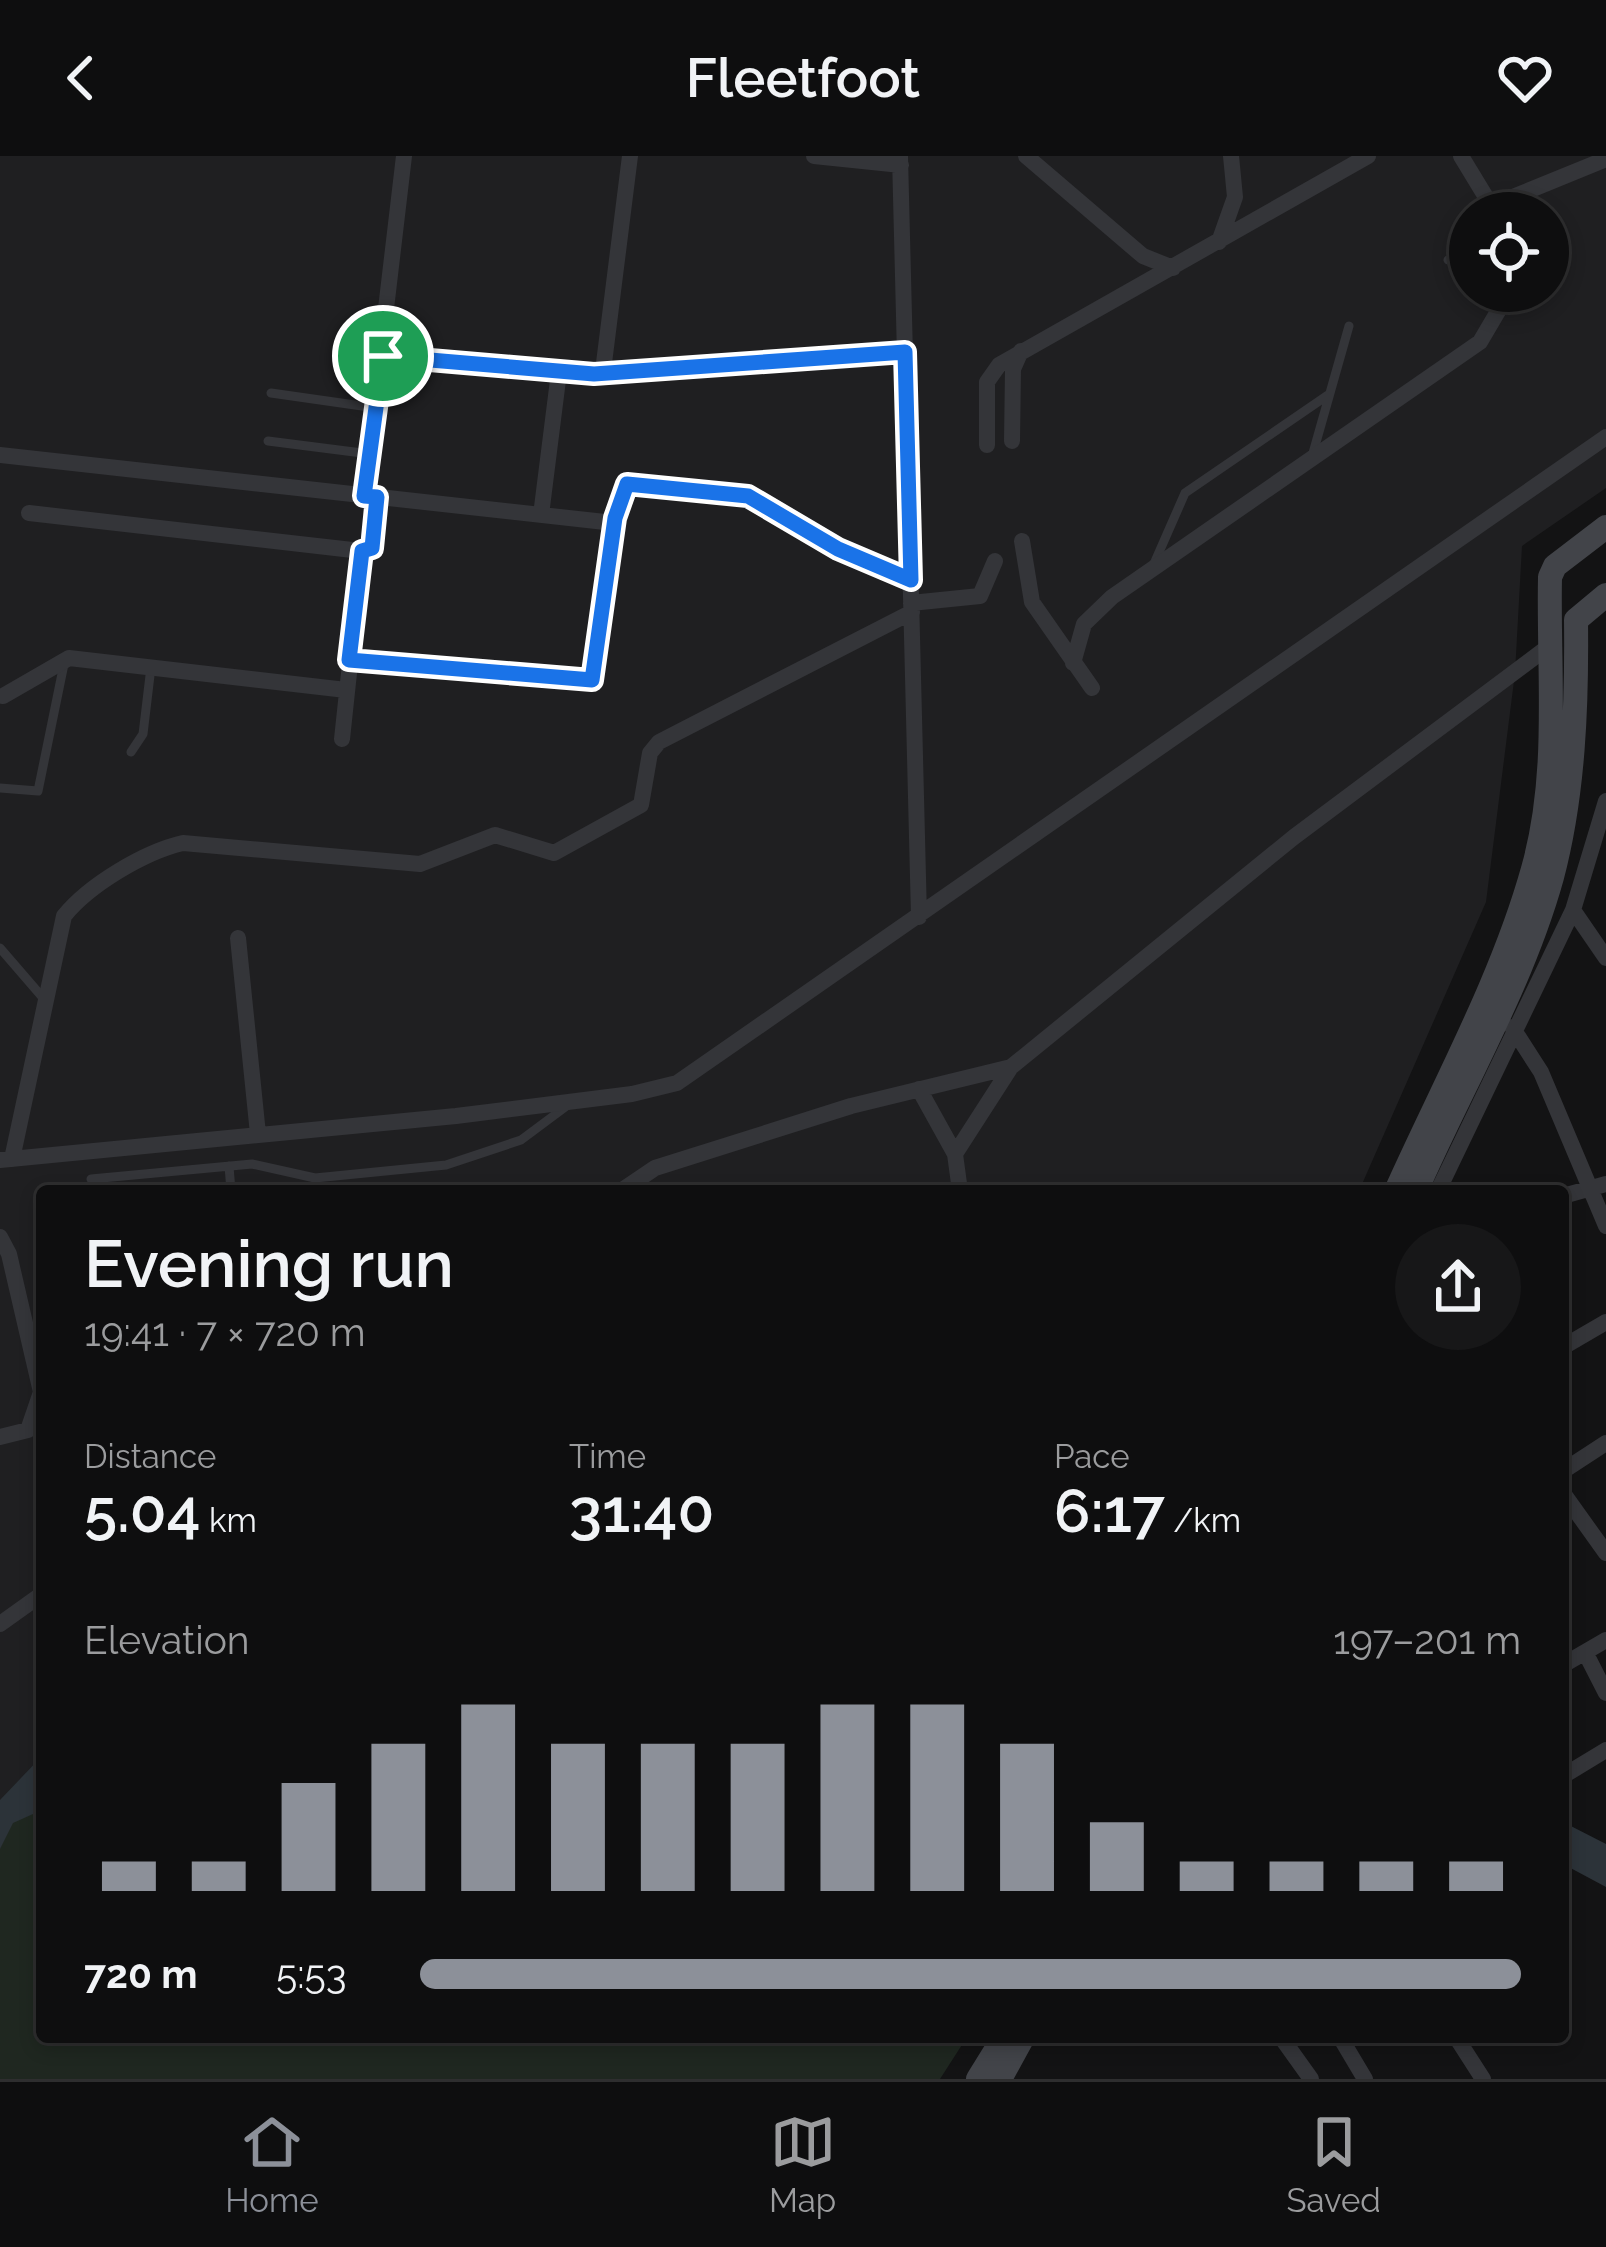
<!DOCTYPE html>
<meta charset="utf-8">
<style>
body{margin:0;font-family:Raleway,sans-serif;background:#171718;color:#f1f3f6;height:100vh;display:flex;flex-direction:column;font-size:45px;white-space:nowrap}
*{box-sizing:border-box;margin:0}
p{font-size:39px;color:#9b9c9e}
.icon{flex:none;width:66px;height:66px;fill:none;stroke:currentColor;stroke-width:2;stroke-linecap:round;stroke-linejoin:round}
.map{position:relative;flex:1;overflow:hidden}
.drawer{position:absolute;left:36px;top:1029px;width:1533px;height:858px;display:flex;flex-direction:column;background:#0e0e0f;border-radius:12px;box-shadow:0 6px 18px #0003,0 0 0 3px #2e2e2f}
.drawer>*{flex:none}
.buttons{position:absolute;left:1449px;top:36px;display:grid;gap:24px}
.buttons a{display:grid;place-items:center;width:120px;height:120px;border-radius:50%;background:#0e0e0f;box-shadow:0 6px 18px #0003,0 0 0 3px #2e2e2f;font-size:60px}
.pin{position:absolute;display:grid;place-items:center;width:102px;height:102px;color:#fff;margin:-51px;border:6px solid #fff;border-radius:50%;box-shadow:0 3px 12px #0007}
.round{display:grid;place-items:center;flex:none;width:126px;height:126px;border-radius:63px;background:#171718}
.head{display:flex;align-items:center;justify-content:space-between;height:204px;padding:0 48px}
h1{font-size:66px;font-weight:600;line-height:90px}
.metrics{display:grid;grid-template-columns:repeat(3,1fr);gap:18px;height:204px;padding:12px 48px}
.metrics div{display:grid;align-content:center}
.metrics b{font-size:60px;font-weight:600}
.metrics small{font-size:33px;font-weight:400}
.metrics p{font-size:33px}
.chart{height:336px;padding:24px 48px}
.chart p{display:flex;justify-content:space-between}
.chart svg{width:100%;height:216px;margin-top:12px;stroke:#8c9099;stroke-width:6}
ul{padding:0 48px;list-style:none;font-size:39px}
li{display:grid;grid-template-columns:192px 144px 1fr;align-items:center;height:90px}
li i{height:30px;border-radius:15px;background:#8c9099}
header{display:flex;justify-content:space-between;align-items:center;height:156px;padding:0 48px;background:#0e0e0f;font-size:54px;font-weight:600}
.tab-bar{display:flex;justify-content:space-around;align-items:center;height:168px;border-top:3px solid #2e2e2f;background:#0e0e0f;font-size:33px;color:#9b9c9e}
.tab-bar a{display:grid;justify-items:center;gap:6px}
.tab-bar .current{color:#8c9099}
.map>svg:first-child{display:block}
</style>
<header><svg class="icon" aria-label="back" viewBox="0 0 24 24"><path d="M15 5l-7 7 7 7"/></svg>Fleetfoot<svg class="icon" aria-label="heart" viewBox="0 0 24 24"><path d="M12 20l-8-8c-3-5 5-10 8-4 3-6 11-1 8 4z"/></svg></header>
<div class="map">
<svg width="1606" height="1923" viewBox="0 0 1606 1923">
<rect width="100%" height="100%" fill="#131314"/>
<path fill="#1f1f21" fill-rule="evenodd" d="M0,0H1606V332L1522,390L1515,517L1486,746L1359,1035H42V1600L0,1662ZM1470,57H1548V135H1470Z"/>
<path fill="#1f2720" d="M42,1654V1881H967L940,1923H0V1692L12,1666Z"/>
<path fill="#2c3339" d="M42,1600V1654L13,1667L0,1693V1644Z
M1563,1666L1606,1688V1731L1563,1708Z"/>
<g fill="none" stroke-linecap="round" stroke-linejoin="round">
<path stroke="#343539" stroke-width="9" d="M1548,90L1553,96
M1448,104L1470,99
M271,237L376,252
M268,285L370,298
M1313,297L1349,170
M1153,410L1185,337L1328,239
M131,596L143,578L151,511
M0,632L38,635L64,508
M0,792L44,843
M229,1010L231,1035
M91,1023L252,1008L315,1022L446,1009L521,984L568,949"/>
<path stroke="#343539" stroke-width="16" d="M814,0L901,9
M900,0L919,761
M1026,0L1143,100L1173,112
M1461,0L1495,56
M1491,50L1606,3
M1219,86L1235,41L1231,0
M383,200L594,219L603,215L630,0
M603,215L905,196
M1012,285L1013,213L1021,195
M987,289V226L999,209L1368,0
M0,299L614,367
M364,339L404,0
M29,357L370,396L377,341
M541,359L559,216
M1022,385L1032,446L1092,532
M911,447L980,440L995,405
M349,504L592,524L615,362L627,328L748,339L838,393L911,424
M1073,507L1084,468L1112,441L1480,186L1510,135
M3,540L69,502L346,534
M342,583L362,395
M1573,754L1606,802
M238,782L258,978
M1512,871L1541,916L1606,1070
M919,933L955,998L960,1035
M955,998L1011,911
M12,1003L64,760C89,729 144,696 183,687L420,708L495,679L554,697L641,649L650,597L659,586L912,456
M0,1004L456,960L632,938L677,927L1606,281
M621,1035L655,1012L851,950L1011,911L1294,681L1552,488
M1438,1035L1573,754L1606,645
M1563,1040L1606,1028
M0,1081L9,1098L41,1236L28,1274L0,1281
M1563,1191L1606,1166
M1563,1315L1606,1287
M1563,1337L1606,1397
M0,1468L42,1438
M1585,1496L1606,1537
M1563,1509L1606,1484
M1563,1620L1606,1594
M1281,1881L1311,1923
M1340,1881L1365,1923
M1456,1881L1483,1923"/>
<path stroke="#424449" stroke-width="24" d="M1396,1035C1443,930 1502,824 1533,713C1560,617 1548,519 1550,421L1555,410L1606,371
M1416,1035C1461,932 1522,829 1552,721C1574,638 1577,548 1576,464L1606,439
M978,1923L1004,1881
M1000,1923L1023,1881"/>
</g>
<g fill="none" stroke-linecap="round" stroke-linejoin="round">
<g stroke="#fff" stroke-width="24">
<path id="route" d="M905,196L911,424L838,393L748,340L627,328L615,362L592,524L349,504L362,395L372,392L377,341L364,340L383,200L594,218Z"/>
</g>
<use href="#route" stroke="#1a73e8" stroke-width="15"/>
</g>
</svg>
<div class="buttons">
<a><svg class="icon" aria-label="locate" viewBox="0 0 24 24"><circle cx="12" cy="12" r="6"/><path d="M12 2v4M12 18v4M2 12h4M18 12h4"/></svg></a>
</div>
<div class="pin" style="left:383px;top:200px;background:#1e9e55"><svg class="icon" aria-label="arrive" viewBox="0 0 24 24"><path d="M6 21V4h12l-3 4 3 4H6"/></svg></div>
<section class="drawer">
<div class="head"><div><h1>Evening run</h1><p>19:41 · 7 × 720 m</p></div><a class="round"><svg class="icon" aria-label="share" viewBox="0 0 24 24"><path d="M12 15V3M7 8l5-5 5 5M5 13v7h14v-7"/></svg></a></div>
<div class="metrics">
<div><p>Distance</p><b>5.04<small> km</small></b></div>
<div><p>Time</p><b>31:40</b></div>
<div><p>Pace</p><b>6:17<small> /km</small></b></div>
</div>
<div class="chart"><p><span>Elevation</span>197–201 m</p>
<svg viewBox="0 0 160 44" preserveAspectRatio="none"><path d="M5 44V38M15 44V38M25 44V22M35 44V14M45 44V6M55 44V14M65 44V14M75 44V14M85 44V6M95 44V6M105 44V14M115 44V30M125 44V38M135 44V38M145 44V38M155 44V38"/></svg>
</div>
<ul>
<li><b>720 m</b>5:53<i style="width:100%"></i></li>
</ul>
</section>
</div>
<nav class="tab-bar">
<a class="current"><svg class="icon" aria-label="home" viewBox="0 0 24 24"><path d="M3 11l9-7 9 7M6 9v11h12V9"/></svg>Home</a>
<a><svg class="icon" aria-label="map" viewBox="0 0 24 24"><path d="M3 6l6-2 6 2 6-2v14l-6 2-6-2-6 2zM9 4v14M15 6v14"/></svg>Map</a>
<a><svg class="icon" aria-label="saved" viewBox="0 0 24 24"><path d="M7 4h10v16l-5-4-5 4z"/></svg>Saved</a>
</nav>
